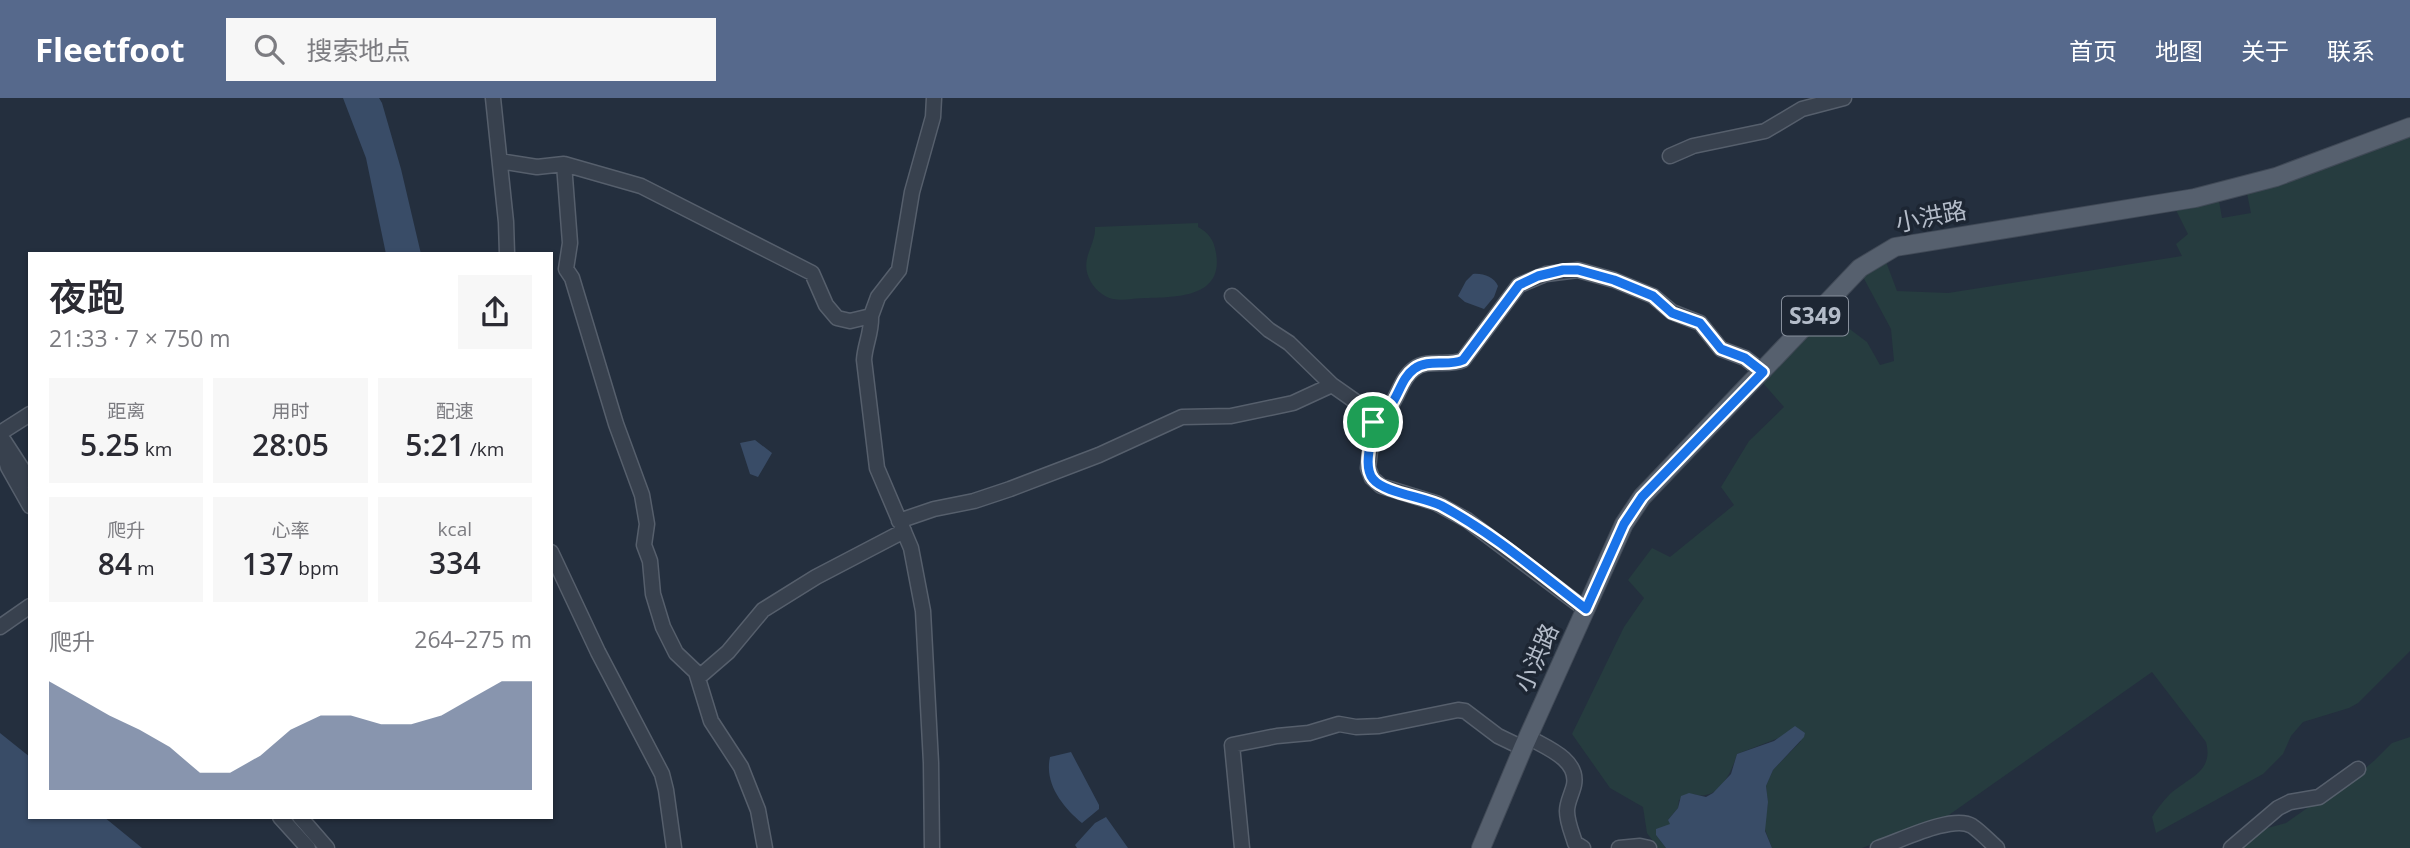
<!DOCTYPE html>
<html lang="zh">
<meta charset="utf-8">
<style>
body{margin:0;font-family:"Open Sans","Noto Sans SC",sans-serif;background:#f7f7f7;color:#2b2b33;height:100vh;display:flex;flex-direction:column;font-size:26px;white-space:nowrap}
*{box-sizing:border-box;margin:0}
p{font-size:23px;color:#7c7c81}
.icon{flex:none;width:38px;height:38px;fill:none;stroke:currentColor;stroke-width:2;stroke-linecap:round;stroke-linejoin:round}
.map{position:relative;flex:1;overflow:hidden}
.drawer{position:absolute;left:28px;top:154px;width:525px;height:567px;display:flex;flex-direction:column;background:#fff;border-radius:0px;box-shadow:0 2px 5px #0004}
.drawer>*{flex:none}
.pin{position:absolute;display:grid;place-items:center;width:60px;height:60px;color:#fff;margin:-30px;border:4px solid #fff;border-radius:50%;box-shadow:0 2px 7px #0007}
.round{display:grid;place-items:center;flex:none;width:74px;height:74px;border-radius:0px;background:#f7f7f7}
.head{display:flex;align-items:center;justify-content:space-between;height:119px;padding:0 21px}
h1{font-size:38px;font-weight:600;line-height:52px}
.figures{display:grid;grid-template-columns:repeat(3,1fr);gap:10px;height:119px;padding:7px 21px}
.figures div{display:grid;align-content:center;border-radius:0px;background:#f7f7f7;text-align:center}
.figures b{font-size:30px;font-weight:600}
.figures small{font-size:19px;font-weight:400}
.figures p{font-size:19px}
.chart{height:196px;padding:14px 21px}
.chart p{display:flex;justify-content:space-between}
.chart svg{width:100%;height:126px;margin-top:7px;fill:#56698c;opacity:.7}
header{display:flex;align-items:center;gap:42px;box-sizing:border-box;height:98px;padding:0 35px;background:#56698c;color:#fff}
header strong{font-size:33px}
nav{display:flex;gap:38px;margin-inline-start:auto;font-size:24px}
.search{width:490px;height:63px;background:#f7f7f7;display:flex;align-items:center;gap:18px;box-sizing:border-box;padding:0 24px;border-radius:0px;color:#7c7c81;font-size:26px}
.map>svg:first-child{display:block}
</style>
<header>
<strong>Fleetfoot</strong>
<div class="search"><svg class="icon" aria-label="search" viewBox="0 0 24 24"><circle cx="10" cy="10" r="6"/><path d="M15 15l6 6"/></svg>搜索地点</div>
<nav><a>首页</a><a>地图</a><a>关于</a><a>联系</a></nav>
</header>
<div class="map">
<svg width="2410" height="750" viewBox="0 0 2410 750">
<rect width="100%" height="100%" fill="#242f3e"/>
<path fill="#263c3f" d="M2410,38V553L2358,605L2349,610L2303,624L2291,638L2283,656L2263,676L2156,735L2152,719C2157,711 2163,703 2170,696C2189,679 2214,674 2206,644L2152,574L1946,719L1862,750H1772L1764,729L1768,705L1766,688L1773,672L1801,643L1781,639L1737,656C1731,676 1718,704 1693,696L1679,702L1678,710L1668,722L1671,726L1656,737L1666,750H1658L1647,735L1643,709L1610,690L1572,636L1624,529L1644,500L1628,482L1652,450L1670,459L1734,407L1721,389L1749,343L1784,309L1763,285L1827,214L1867,244L1880,267L1894,263L1891,231L1862,177L1885,161L1897,193L1948,195L2182,158L2176,146L2188,136L2175,110L2219,103L2222,120L2251,115L2247,95Z
M1198,125V129C1209,135 1214,142 1216,155C1224,200 1175,199 1146,200C1136,200 1123,203 1113,201C1103,199 1093,190 1089,180C1080,160 1096,147 1095,129Z
M2410,639V750H2239L2264,731L2286,725L2310,708L2331,699L2375,662L2392,645Z"/>
<path fill="#394c67" d="M343,0H379L382,5L401,71L421,156H386L366,60Z
M1473,176C1483,175 1494,179 1498,188L1494,199L1484,211L1465,204L1458,198L1466,183Z
M755,342L772,355L758,379L750,376L740,345Z
M1795,628L1805,635L1804,639L1773,672L1766,688L1768,704L1765,733L1772,750H1666L1656,737V731L1670,726L1668,722L1678,710L1681,698L1689,695L1706,699L1713,695L1731,676L1737,656L1774,643Z
M0,635L30,659V719H104L142,750H0Z
M1071,654L1099,707V711L1082,725C1063,709 1044,686 1050,659Z
M1106,719L1128,750H1077L1075,747L1095,725Z"/>
<g fill="none" stroke-linecap="round" stroke-linejoin="round">
<g stroke="#565f6c" stroke-width="17">
<path id="minor" d="M493,0L506,124L507,156
M1670,58L1693,48L1765,33L1802,11L1844,0
M500,63L537,69L564,66L641,88L812,175L826,207L837,220L850,223L871,218L878,199L899,172L912,94L933,19L934,0
M564,66L570,145L566,171L572,180L616,326L642,397L647,426L644,447L650,463L653,496L663,529L676,555L696,574L711,623L741,669L758,712L765,750
M1232,198L1269,232L1289,245L1332,287L1369,313L1373,328L1368,370L1372,380L1381,388L1436,405L1467,422L1585,511
M871,218C872,234 865,246 864,262L877,370L911,450L923,513L931,665L932,750
M1373,324C1399,310 1397,283 1414,271C1428,260 1448,269 1463,262L1519,187L1546,176L1578,172L1614,182L1653,198L1672,214L1700,225L1721,251L1745,260L1763,274
M0,335L30,316
M0,342L8,369L30,408
M4,343L30,383
M899,423L934,411L974,403L1010,391L1099,357L1182,319L1231,318L1293,305L1332,287
M551,454L598,554L662,676L666,692L674,750
M0,529L30,508
M699,579L728,554L763,512L816,479L904,433
M1528,639C1545,649 1579,661 1574,687C1572,696 1567,704 1567,713C1567,724 1572,735 1575,745L1583,750
M280,719L308,750
M300,719L327,750
M1242,750L1232,647L1277,638L1309,635L1339,626L1356,629L1379,628L1458,612L1465,613L1498,638L1523,650
M1619,750L1640,748L1649,750
M1878,750C1900,743 1953,716 1972,728C1981,734 1989,743 1997,750
M2231,750L2278,710L2290,704L2319,699L2358,671"/>
</g>
<g stroke="#414a57" stroke-width="20">
<path id="major" d="M1481,750L1523,650L1624,426L1642,399L1860,170L1895,149L2195,100L2276,79L2410,29"/>
</g>
<use href="#minor" stroke="#38414e" stroke-width="14"/>
<use href="#major" stroke="#56606e" stroke-width="18"/>
</g>
<g fill="none" stroke-linecap="round" stroke-linejoin="round">
<g stroke="#fff" stroke-width="14">
<path id="route" d="M1563,172H1578L1614,182L1653,198L1672,215L1700,225L1721,251L1745,260L1763,274L1642,399L1624,426L1586,511C1539,475 1494,436 1442,408C1425,399 1384,395 1373,381C1362,368 1373,340 1373,324C1399,310 1397,283 1414,271C1428,260 1448,269 1463,262L1519,187L1538,178Z"/>
</g>
<use href="#route" stroke="#1a73e8" stroke-width="9"/>
</g>
<g text-anchor="middle" stroke-width="7" stroke-linejoin="round" paint-order="stroke">
<rect fill="#1d2633" stroke="#878f9c" stroke-width="2" x="1782" y="198.5" width="66" height="39" rx="5"/>
<g font-size="23" font-weight="bold" fill="#b4bcc9">
<text x="1815" y="226">S349</text>
</g>
<g font-size="24" fill="#b4bcc9" stroke="#1d2633">
<text transform="translate(1931 119) rotate(-11)" y="8">小洪路</text>
<text transform="translate(1537 560) rotate(-66)" y="8">小洪路</text>
</g>
</g>
</svg>
<div class="pin" style="left:1373px;top:324px;background:#1e9e55"><svg class="icon" aria-label="arrive" viewBox="0 0 24 24"><path d="M6 21V4h12l-3 4 3 4H6"/></svg></div>
<section class="drawer">
<div class="head"><div><h1>夜跑</h1><p>21:33 · 7 × 750 m</p></div><a class="round"><svg class="icon" aria-label="share" viewBox="0 0 24 24"><path d="M12 15V3M7 8l5-5 5 5M5 13v7h14v-7"/></svg></a></div>
<div class="figures">
<div><p>距离</p><b>5.25<small> km</small></b></div>
<div><p>用时</p><b>28:05</b></div>
<div><p>配速</p><b>5:21<small> /km</small></b></div>
</div>
<div class="figures">
<div><p>爬升</p><b>84<small> m</small></b></div>
<div><p>心率</p><b>137<small> bpm</small></b></div>
<div><p>kcal</p><b>334</b></div>
</div>
<div class="chart"><p><span>爬升</span>264–275 m</p>
<svg viewBox="0 0 160 44" preserveAspectRatio="none"><path d="M0 44V6L10 12L20 18L30 23L40 29L50 38L60 38L70 32L80 23L90 18L100 18L110 21L120 21L130 18L140 12L150 6L160 6V44z"/></svg>
</div>
</section>
</div>
